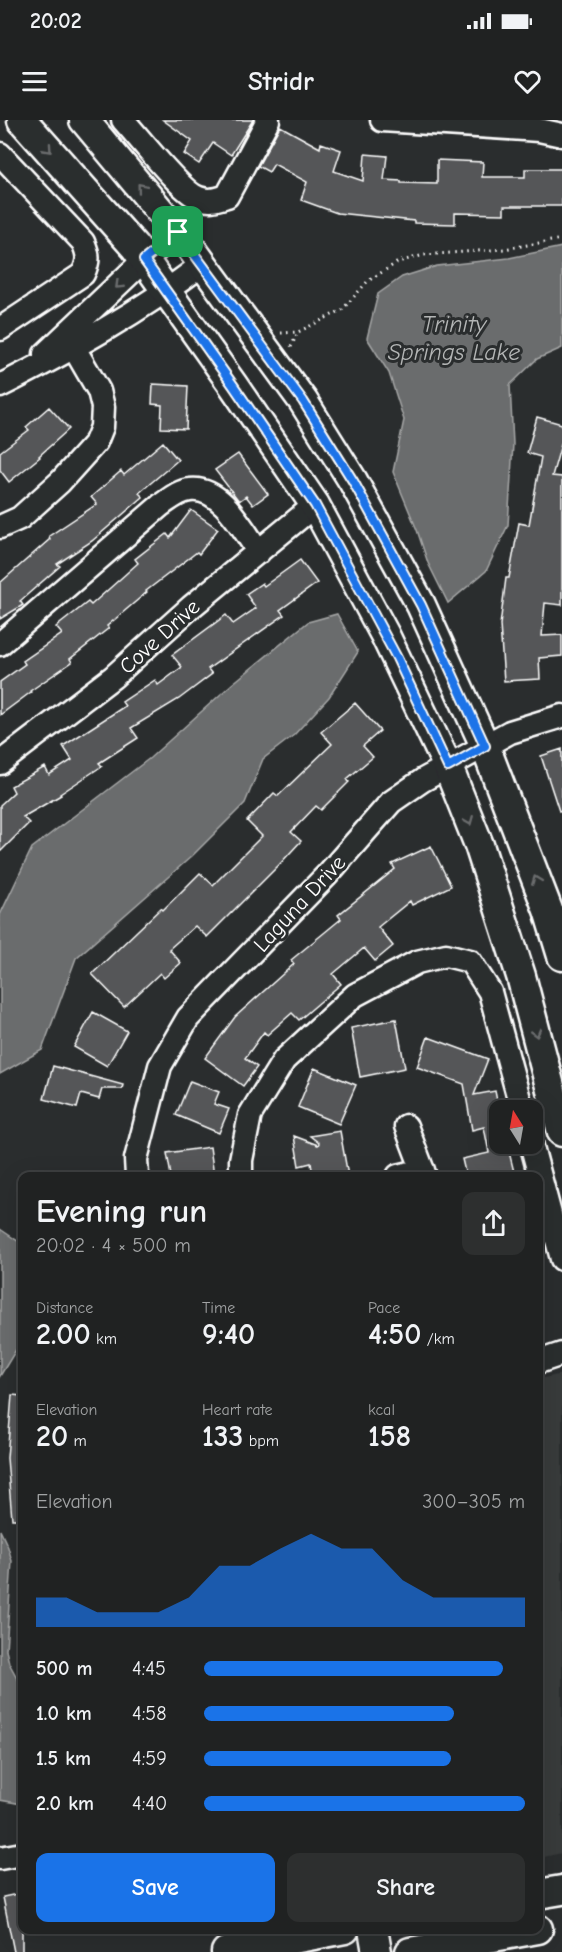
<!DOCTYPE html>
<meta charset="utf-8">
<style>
body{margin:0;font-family:"Comic Neue",sans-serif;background:#2d2f2f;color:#f1f3f6;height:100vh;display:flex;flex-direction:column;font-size:22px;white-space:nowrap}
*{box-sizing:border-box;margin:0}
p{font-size:20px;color:#a2a4a5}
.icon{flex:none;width:33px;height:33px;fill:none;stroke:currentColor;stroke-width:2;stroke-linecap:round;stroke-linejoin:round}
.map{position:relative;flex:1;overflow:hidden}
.side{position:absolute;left:18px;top:1052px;width:525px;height:762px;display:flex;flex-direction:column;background:#202222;border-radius:12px;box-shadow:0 6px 24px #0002,0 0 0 2px #3d3f40}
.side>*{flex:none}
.needle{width:39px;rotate:349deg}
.fabs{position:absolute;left:489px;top:980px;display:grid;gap:12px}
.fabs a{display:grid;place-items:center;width:54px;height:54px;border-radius:12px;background:#202222;box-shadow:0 6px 24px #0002,0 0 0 2px #3d3f40;font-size:30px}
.pin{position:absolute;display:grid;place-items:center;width:51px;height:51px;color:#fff;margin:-26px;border-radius:12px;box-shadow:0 3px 9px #0006}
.round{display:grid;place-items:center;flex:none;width:63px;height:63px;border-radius:12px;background:#2d2f2f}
.summary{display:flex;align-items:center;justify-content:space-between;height:102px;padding:0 18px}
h1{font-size:33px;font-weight:700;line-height:45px}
.metrics{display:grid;grid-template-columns:repeat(3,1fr);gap:9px;height:102px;padding:6px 18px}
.metrics div{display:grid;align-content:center}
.metrics b{font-size:30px;font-weight:700}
.metrics small{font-size:16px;font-weight:400}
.metrics p{font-size:16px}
.chart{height:168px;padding:12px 18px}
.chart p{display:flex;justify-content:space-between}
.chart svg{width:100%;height:108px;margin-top:6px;fill:#1a73e8;opacity:.7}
.button{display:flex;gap:12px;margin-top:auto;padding:12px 18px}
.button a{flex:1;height:69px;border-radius:12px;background:#1a73e8;color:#fff;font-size:24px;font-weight:700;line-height:69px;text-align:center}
.button a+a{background:#2d2f2f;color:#f1f3f6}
ul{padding:0 18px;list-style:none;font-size:20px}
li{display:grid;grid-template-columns:96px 72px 1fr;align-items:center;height:45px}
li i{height:15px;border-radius:8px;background:#1a73e8}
.status{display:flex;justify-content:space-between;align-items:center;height:42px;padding:0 30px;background:#202222;direction:ltr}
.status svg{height:16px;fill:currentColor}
header{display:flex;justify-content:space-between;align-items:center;height:78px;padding:0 18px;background:#202222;font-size:27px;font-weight:700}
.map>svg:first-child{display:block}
</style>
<div class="status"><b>20:02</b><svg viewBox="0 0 49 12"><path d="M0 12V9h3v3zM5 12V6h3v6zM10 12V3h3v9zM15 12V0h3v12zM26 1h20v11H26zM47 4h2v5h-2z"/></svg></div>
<header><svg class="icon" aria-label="menu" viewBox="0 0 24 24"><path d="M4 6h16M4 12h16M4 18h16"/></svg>Stridr<svg class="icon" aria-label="heart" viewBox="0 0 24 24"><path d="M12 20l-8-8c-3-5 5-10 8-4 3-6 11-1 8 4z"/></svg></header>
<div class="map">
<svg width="562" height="1832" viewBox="0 0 562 1832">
<rect width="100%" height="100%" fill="#2a2d2e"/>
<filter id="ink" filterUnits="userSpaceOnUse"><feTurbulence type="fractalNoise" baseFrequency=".0167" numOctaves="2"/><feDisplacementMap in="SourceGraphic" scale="12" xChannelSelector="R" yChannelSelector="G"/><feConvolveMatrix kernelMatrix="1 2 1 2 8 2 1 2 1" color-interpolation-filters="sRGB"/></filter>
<g filter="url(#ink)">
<path fill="#373a3b" d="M562,1254V1733L539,1738V1259Z"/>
<path fill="#6a6c6d" stroke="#a6a7a7" stroke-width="1.5" d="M562,127V228L537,239L510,265L513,324L508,405L486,451L448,483L428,443L417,410L393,352L404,300L389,253L367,218L378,174L402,157L437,146L509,138Z
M337,494L358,532L329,577L294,615L263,639L245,683L192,736L76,838L42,930L0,954V795L32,728L150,638L232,564L308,502Z
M0,1109L22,1124V1220L0,1256Z
M0,1410L8,1427L12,1441L6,1530L9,1543L22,1567V1684L0,1680Z"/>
<path fill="#555758" stroke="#fff" stroke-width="1.5" d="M163,0H253L231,35L213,23L199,44L184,34L192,21Z
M280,6L320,28L321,23L341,30L334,51L363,61L365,34L387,36L384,60L401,61V63L437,64V40L483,42L482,57H525V49H562V86H504V94L455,93V104L414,103V101L337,93L301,80L307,62L274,44L269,52L258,46Z
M153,264L188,266L186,309L161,308L162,285L152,284Z
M49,287L69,309L39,336L40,337L9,362L0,350V332L29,310L26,307Z
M537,297L562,304V321L552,356L562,357V485L545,483L542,516L562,515V536L539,538L540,559L504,561L500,505L506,458H509L519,403L529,405L541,337L527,333Z
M163,322L178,340L139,373L143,377L92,421L57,444L60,446L20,481L23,485L0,499V463L50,419L49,416L97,384L91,377L121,351L124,355Z
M238,334L268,374L253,385L246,376L239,381L215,350Z
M191,390L218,409L199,434L197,432L146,471L147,472L107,506L109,508L70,539L72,542L30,571L31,572L0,595V562L25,544L23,541L62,514L56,507L88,482L91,485L138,443L135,439L167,414L170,418Z
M300,440L317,463L280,490L284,495L208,549L212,554L179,579L131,608L138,618L99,643L102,646L60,674L61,675L23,697L29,703L0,732V685L14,672L11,666L45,647L49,655L72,640L63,626L125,586L122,582L155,560L158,565L182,547L172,535L226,495L233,504L256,488L246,474L262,463L264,466Z
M355,583L380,611L363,626L373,637L347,659L349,662L321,690L316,686L291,712L301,721L278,746L207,817L195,806L169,829L181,843L164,858L160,853L124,887L92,854L161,788L163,790L200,753L213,765L262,716L247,701L274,673L278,676L332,624L321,612Z
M562,629V690L559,691L541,636Z
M431,726L451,766L412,785L410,781L378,807L393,826L375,841L364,828L333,854L341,864L299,900L292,893L267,915L264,912L245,938L257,947L243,966L205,938L235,897L294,844L291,840L341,799L338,795L395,749L392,744Z
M93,892L127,911L107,946L74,927Z
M396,899L405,948L360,957L351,908Z
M428,917L488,939L474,975L495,971L500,995V1030L508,1028L515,1056H466L462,1039L489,1033L484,1007L472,1010L464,964L417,947Z
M53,946L123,965L122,969H102L99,979L81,974L77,988L44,979Z
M314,948L356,965L339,1004L298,987Z
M190,961L219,972L214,984L229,989L219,1013L176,995Z
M340,1011L348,1056H313L311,1043L299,1046L294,1016L318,1025L319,1023L310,1016Z
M210,1027L214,1056H171L167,1033Z
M12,1275L22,1276V1399H12L7,1338Z
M22,1773V1832H14L3,1777Z"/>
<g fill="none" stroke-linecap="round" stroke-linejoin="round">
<g stroke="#fff" stroke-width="27">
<path id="minor" d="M123,0C138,16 182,73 199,78C210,82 217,79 227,76L268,0
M382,0L539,10L562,15
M0,34L83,122C89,135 89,141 83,154L0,209
M45,234L144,140L178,112
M0,266C71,230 140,192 203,144
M0,407L20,398L60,362L96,322L102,307L103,287L99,271L74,228
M0,524L161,385C170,379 179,371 190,370C221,366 243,410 259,432
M0,643L113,557L191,487L315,385
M406,1006L425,1056
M531,1023L562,1139
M137,1056L136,1039L160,946L188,898L327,755L391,682L423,660L510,612L562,596
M241,1056V1040L250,995L284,940L355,875L417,842L446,835L470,841L490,872L522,990
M398,1056L423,1050
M538,1242L562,1234
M0,1738L22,1734"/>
</g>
<g stroke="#fff" stroke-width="33">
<path id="major" d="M22,0L135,127L233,265L315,385L385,515L448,647L479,725L521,856L562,1012
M84,0L191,128L303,281L353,361L421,485L485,626L548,790L562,836
M538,1774L562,1770
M373,1809L377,1832
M226,1832L345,1809
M410,1832L538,1809"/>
</g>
<path stroke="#fff" stroke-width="3" stroke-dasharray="1.5 4.5" stroke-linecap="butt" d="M281,213L298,212L342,190L368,161L398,142L424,135L504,129L562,119
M291,227L298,212"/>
<use href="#minor" stroke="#2a2d2e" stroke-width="22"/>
<use href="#major" stroke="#2a2d2e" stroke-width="28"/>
</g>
<defs><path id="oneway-chevron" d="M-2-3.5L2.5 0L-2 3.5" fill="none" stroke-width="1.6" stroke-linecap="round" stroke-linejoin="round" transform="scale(1.5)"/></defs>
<g stroke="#6a6c6d">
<use href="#oneway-chevron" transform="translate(48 29) rotate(48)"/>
<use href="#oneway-chevron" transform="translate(141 67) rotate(-130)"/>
<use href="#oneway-chevron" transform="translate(119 165) rotate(136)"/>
<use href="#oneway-chevron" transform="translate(469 701) rotate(68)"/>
<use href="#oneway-chevron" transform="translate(536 760) rotate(-111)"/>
<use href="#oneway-chevron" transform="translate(536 913) rotate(75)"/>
</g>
</g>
<g fill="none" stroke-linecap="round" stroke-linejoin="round" filter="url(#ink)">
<g stroke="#fff" stroke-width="12">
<path id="route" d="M178,112L303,281L353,361L421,485L485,626L448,647L397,538L315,385L233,265L144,140Z"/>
</g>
<use href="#route" stroke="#1a73e8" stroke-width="8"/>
</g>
<g text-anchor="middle" stroke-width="6" stroke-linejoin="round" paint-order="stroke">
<g font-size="22" fill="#fff" stroke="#2a2d2e">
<text transform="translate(159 516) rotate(-42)" y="8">Cove Drive</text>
<text transform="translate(299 783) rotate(-47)" y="8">Laguna Drive</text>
</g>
<g font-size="24" font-style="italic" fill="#b4b6b6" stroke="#2a2d2e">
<text x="454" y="212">Trinity<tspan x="454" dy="28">Springs Lake</tspan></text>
</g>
</g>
</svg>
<div class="fabs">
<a><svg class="needle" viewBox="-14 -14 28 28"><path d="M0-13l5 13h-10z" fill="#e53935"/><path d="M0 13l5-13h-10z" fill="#a2a4a5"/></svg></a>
</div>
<div class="pin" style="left:178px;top:112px;background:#1e9e55"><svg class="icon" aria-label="arrive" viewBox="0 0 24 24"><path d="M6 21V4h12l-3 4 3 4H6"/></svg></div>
<section class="side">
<div class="summary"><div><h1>Evening run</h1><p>20:02 · 4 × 500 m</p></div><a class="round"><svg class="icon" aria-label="share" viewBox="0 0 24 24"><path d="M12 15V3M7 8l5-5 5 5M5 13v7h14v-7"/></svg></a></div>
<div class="metrics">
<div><p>Distance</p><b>2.00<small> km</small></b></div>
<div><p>Time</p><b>9:40</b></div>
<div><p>Pace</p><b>4:50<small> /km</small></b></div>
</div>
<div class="metrics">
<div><p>Elevation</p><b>20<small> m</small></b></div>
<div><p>Heart rate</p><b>133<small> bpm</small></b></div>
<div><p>kcal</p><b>158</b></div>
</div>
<div class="chart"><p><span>Elevation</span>300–305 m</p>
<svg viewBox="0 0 160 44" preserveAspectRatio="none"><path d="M0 44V32L10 32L20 38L30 38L40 38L50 32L60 19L70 19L80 12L90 6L100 12L110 12L120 25L130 32L140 32L150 32L160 32V44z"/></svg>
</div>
<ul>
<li><b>500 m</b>4:45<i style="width:93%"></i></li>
<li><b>1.0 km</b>4:58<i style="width:78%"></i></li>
<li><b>1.5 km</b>4:59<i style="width:77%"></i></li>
<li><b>2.0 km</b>4:40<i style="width:100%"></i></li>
</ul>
<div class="button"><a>Save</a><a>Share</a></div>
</section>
</div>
